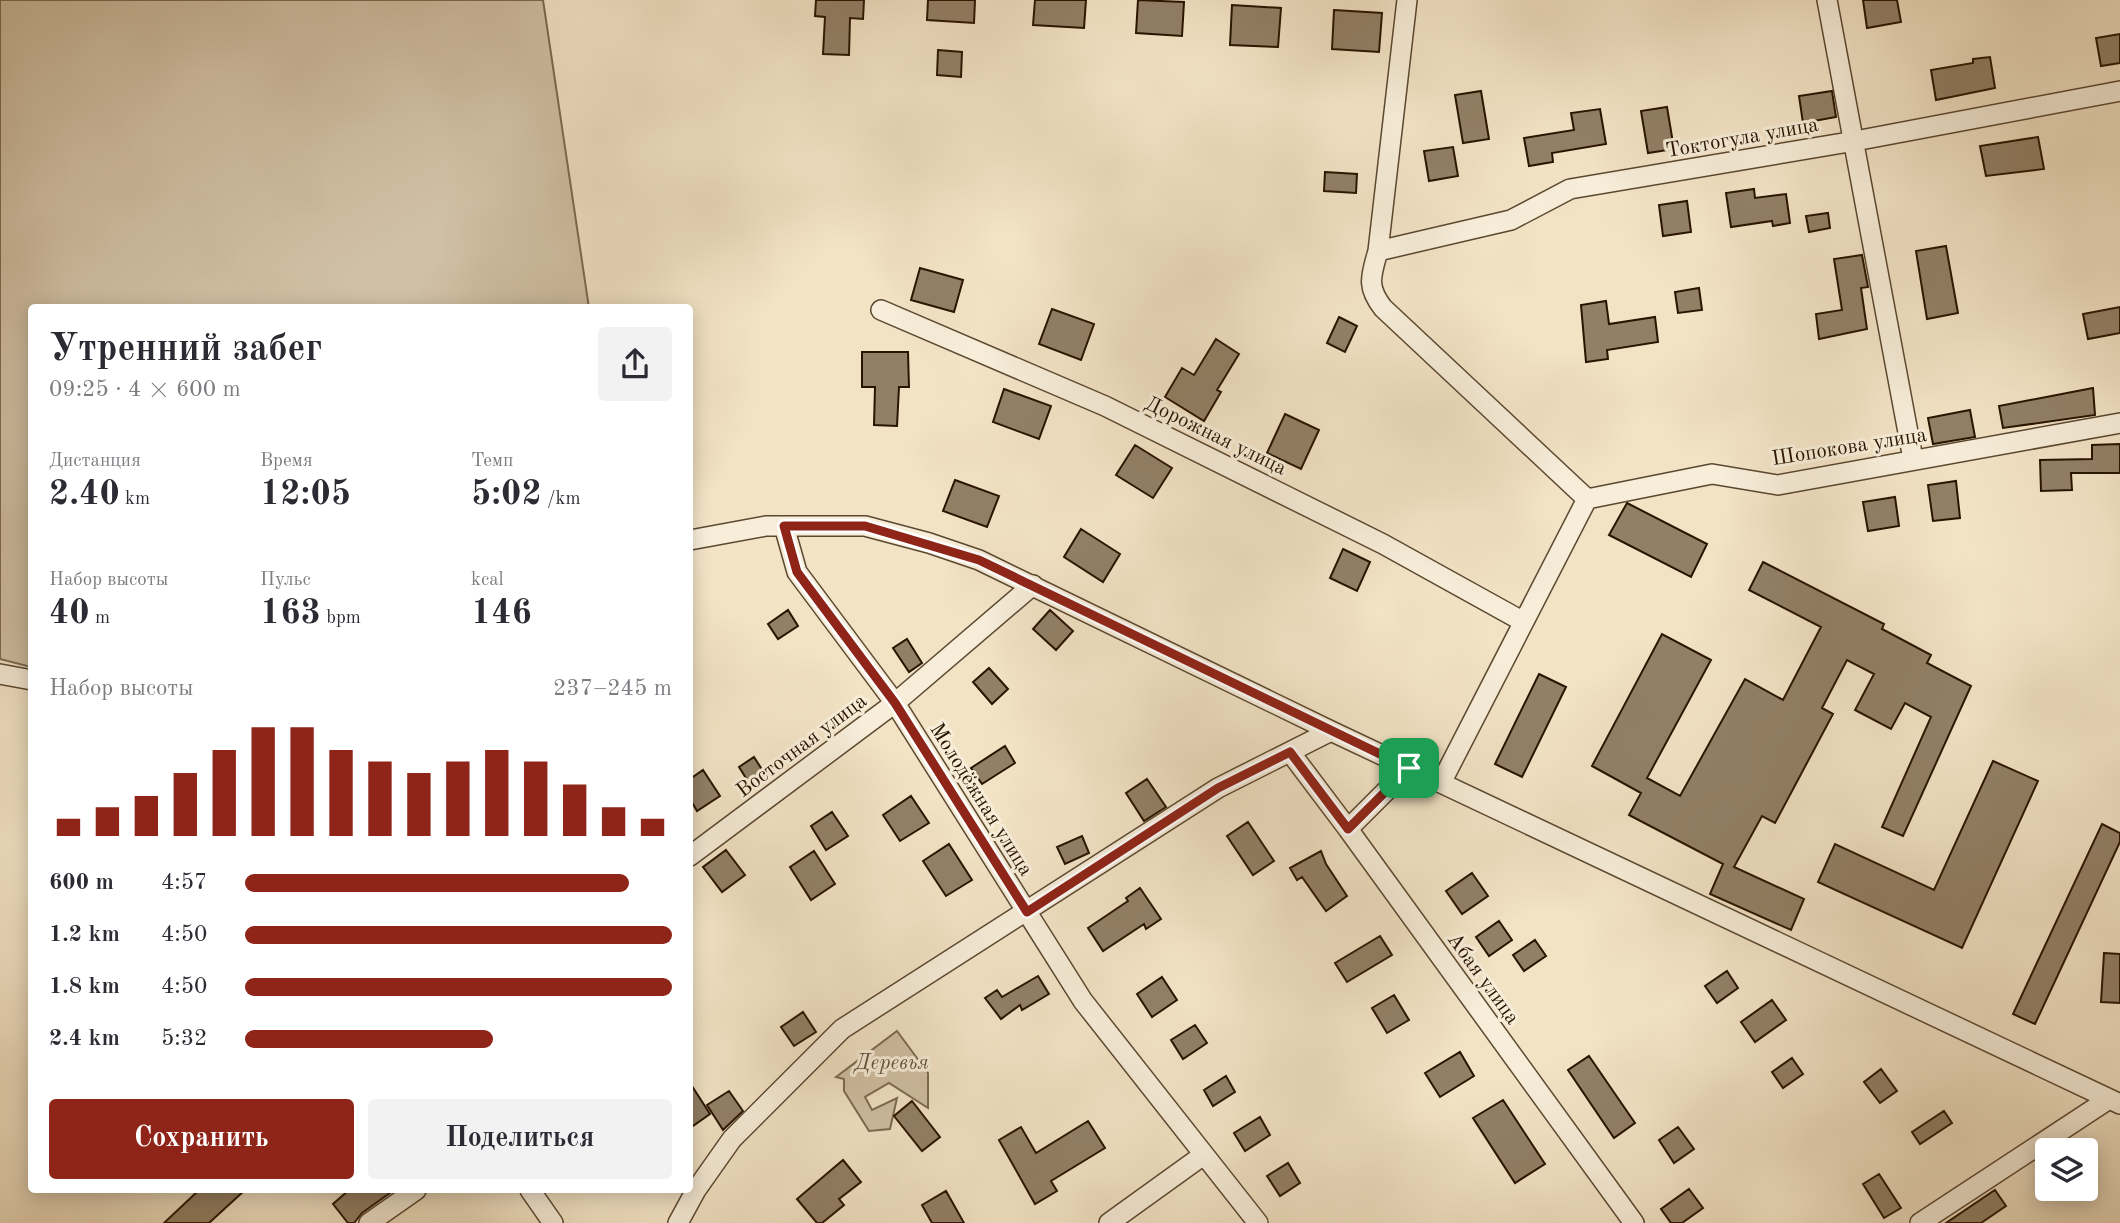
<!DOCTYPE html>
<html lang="ru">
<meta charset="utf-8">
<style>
body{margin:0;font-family:"Old Standard TT",serif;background:#f2f2f3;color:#2b2b33;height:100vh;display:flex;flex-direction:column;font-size:26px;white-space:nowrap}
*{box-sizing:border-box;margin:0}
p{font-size:23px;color:#7c7c81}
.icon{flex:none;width:38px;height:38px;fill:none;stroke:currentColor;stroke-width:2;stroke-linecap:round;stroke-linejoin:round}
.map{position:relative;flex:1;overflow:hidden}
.details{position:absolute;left:28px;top:304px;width:665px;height:889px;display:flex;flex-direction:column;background:#fff;border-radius:7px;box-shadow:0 4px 18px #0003}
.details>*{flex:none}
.tools{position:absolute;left:2035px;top:1138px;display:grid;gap:14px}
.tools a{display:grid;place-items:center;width:63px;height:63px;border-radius:7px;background:#fff;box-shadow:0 4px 18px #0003;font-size:35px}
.pin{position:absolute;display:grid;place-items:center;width:60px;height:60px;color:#fff;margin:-30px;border-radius:14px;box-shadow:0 4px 10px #0006}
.round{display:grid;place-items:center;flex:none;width:74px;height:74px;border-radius:7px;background:#f2f2f3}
.head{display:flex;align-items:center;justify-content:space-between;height:119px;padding:0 21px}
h1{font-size:38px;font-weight:600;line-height:52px}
.figures{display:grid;grid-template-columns:repeat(3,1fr);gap:10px;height:119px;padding:7px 21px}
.figures div{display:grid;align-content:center}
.figures b{font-size:35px;font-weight:600}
.figures small{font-size:19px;font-weight:400}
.figures p{font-size:19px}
.chart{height:196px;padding:14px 21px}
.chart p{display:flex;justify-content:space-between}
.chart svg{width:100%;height:126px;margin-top:7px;stroke:#8f2418;stroke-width:6}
.button{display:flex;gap:14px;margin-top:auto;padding:14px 21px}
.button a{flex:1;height:80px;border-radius:7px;background:#8f2418;color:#fff;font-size:28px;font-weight:600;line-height:80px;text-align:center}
.button a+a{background:#f2f2f3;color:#2b2b33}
ul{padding:0 21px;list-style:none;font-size:23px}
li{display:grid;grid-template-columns:112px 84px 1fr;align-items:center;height:52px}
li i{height:18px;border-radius:9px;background:#8f2418}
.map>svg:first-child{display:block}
</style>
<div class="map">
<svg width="2120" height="1223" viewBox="0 0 2120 1223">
<rect width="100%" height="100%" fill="#f2e3c5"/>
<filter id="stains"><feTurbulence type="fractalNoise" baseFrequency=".00286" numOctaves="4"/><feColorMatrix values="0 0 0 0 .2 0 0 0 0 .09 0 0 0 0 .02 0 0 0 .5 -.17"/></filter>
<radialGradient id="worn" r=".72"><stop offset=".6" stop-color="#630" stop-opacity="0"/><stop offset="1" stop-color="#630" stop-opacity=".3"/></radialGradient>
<path fill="#d0c0a4" stroke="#7c6a52" stroke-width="2" d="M0,0H543L589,308H32L31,667L0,659Z
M897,1031L928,1073V1108L889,1083L865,1097L872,1110L897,1098L890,1129L869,1131L844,1091V1079L836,1077Z"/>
<path fill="#928066" stroke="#291400" stroke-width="2" d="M816,0H864L863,19L850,18L849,55L823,54L825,17L815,16Z
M928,0H975L974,23L927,20Z
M1035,0H1086L1084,28L1033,25Z
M1138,0L1184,2L1182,36L1136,33Z
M1863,0H1897L1901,22L1867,28Z
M1232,5L1281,8L1278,47L1230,45Z
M1334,10L1382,13L1379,52L1332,49Z
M2120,34V63L2101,66L2096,38Z
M938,50L962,52L961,77L937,75Z
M1990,57L1995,88L1936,100L1931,70L1973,63V59Z
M1481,91L1489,139L1463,143L1455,95Z
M1832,91L1836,117L1803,123L1799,96Z
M1667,107L1674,149L1648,153L1641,111Z
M1600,109L1606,144L1552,153L1553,162L1529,166L1524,138L1574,130L1571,113Z
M2038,137L2044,169L1986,176L1980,146Z
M1453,147L1458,176L1429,181L1424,151Z
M1325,172L1357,174L1356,193L1324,191Z
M1754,189L1755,198L1786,194L1790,223L1773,226L1772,221L1731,227L1726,193Z
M1687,201L1691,232L1663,236L1659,205Z
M1828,213L1830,228L1809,232L1806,216Z
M1946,246L1958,313L1927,319L1916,251Z
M1862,255L1868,287L1861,288L1867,329L1819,339L1816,314L1842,310L1834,259Z
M920,268L963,280L954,312L911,300Z
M1699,288L1702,310L1678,313L1675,292Z
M1606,301L1609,324L1655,317L1658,342L1607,350L1608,359L1586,362L1581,305Z
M2120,307V333L2088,339L2083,314Z
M1052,309L1094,324L1081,360L1039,344Z
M1339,317L1357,326L1345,352L1327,343Z
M1216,339L1239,354L1217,390L1221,392L1204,421L1165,397L1182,368L1194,375Z
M862,352H908L909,387H899L897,426L874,425L875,387H862Z
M2093,388L2095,415L2003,428L1999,406Z
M1004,389L1051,406L1039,439L993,422Z
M1970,410L1975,437L1933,444L1928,418Z
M1285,414L1319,430L1301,469L1267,453Z
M2120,444V473H2071L2072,490L2041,491L2040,460L2092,459V445Z
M1135,445L1172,468L1153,498L1116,475Z
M955,480L999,496L987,527L943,511Z
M1956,481L1960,518L1933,521L1928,485Z
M1895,497L1899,526L1868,531L1863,502Z
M1627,503L1707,544L1691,577L1609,535Z
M1081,529L1120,554L1103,582L1064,557Z
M1343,549L1370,562L1357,591L1330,578Z
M1763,562L1884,624L1882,629L1931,655L1927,663L1971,686L1903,836L1882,827L1931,717L1905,703L1891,729L1855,710L1874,674L1847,660L1822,708L1833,714L1775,823L1762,816L1734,867L1804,899L1791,930L1710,894L1723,864L1629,815L1641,793L1592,766L1662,634L1711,660L1647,778L1680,796L1745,679L1783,700L1821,627L1749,590Z
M788,610L798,626L778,639L768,624Z
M1050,610L1073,631L1056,650L1033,629Z
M907,639L922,663L909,672L893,648Z
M989,668L1008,689L992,704L973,682Z
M1539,674L1566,687L1522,777L1495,764Z
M1005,746L1015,763L982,784L971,768Z
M754,757L768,779L753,789L739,767Z
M1993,761L2038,781L1962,948L1818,882L1835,844L1934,890Z
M703,770L720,796L697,811L690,799V779Z
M1147,779L1166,807L1144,821L1126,793Z
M911,796L929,823L900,841L883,815Z
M832,812L848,836L826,850L811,826Z
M1248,822L1274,861L1253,875L1227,836Z
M2102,824L2120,833V842L2035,1024L2013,1014Z
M1082,836L1089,853L1065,864L1057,847Z
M949,844L972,880L946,896L923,861Z
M726,850L745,875L722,892L703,867Z
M814,851L835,884L811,900L790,867Z
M1321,851L1326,864L1347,896L1326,911L1302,877L1297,880L1290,868Z
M1472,873L1488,896L1462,914L1446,891Z
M1140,888L1161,919L1146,929L1144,924L1103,951L1088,928L1128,901L1126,898Z
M1499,921L1512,940L1489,956L1476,937Z
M1380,936L1392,955L1347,982L1335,963Z
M1535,940L1546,956L1524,971L1513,955Z
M2104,953L2120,954V1003L2101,1002Z
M1727,971L1738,988L1717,1003L1705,986Z
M1038,976L1049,994L1022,1010L1020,1005L1001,1019L985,998L997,990L1002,997Z
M1162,977L1177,1000L1152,1017L1137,994Z
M1394,995L1409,1020L1387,1033L1372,1008Z
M1772,1000L1786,1020L1755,1042L1741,1022Z
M803,1012L816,1032L794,1046L781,1027Z
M1195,1025L1207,1043L1183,1059L1171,1040Z
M1460,1052L1474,1076L1440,1097L1425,1073Z
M1589,1056L1635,1123L1614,1138L1568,1070Z
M1792,1058L1803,1074L1783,1088L1772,1072Z
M1881,1069L1897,1091L1880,1103L1864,1082Z
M1226,1076L1235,1092L1213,1106L1204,1090Z
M690,1083L710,1114L690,1128Z
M729,1091L743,1111L723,1130L707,1105Z
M1503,1100L1545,1164L1515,1183L1473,1118Z
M912,1101L940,1137L922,1151L894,1116Z
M1944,1111L1952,1123L1920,1144L1912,1132Z
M1260,1117L1270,1135L1245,1151L1234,1133Z
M1088,1121L1105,1148L1051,1181L1057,1191L1035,1204L999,1140L1021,1127L1036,1153Z
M1678,1127L1694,1149L1674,1163L1659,1140Z
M843,1160L861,1182L839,1199L844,1205L822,1223H817L797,1199Z
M1288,1163L1300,1183L1280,1196L1267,1176Z
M1879,1174L1901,1208L1884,1218L1863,1184Z
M1689,1189L1703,1208L1682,1223H1671L1661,1209Z
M199,1190H245L209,1223H164Z
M349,1190H394L362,1213L354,1223H348L333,1204Z
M1995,1190L2006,1206L1981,1223H1946Z
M946,1191L964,1223H932L922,1205Z"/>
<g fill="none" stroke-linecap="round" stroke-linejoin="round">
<g stroke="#5b4831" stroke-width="22">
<path id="minor" d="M1407,0L1378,251C1371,276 1366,286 1383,308L1587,499
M1827,0L1913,459
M1378,251L1511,220L1570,189L1855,141L2120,91
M881,310L1105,406L1383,544L1522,621
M1587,499L1712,474L1778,485L2120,423
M784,526L797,572L895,703L1083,1001L1258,1223
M690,540L766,526H865L929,543L979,560L1331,731L2120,1104
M0,674L32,680
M1290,752L1348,829
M1409,768L1348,829L1634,1223
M1441,783L1587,499
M690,856L895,703L1033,585
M530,1190L553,1223
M369,1223L416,1190
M678,1223L696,1190L732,1139L842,1029L1218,788L1331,731
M1109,1223L1202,1156
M1920,1223L2109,1099"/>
</g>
<use href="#minor" stroke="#f7edd9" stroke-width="19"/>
</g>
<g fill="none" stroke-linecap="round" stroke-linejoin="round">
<g stroke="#fff" stroke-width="14">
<path id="route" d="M784,526H865L979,560L1409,768L1348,829L1290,752L1218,788L1027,912L895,703L797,572Z"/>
</g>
<use href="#route" stroke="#8f2418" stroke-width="9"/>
</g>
<g text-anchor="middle" stroke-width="6" stroke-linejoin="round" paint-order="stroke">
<g font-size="21" fill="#291400" stroke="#f7edd9">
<text transform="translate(1742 137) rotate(-10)" y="7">Токтогула улица</text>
<text transform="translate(1216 435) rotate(26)" y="7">Дорожная улица</text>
<text transform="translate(1849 446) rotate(-9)" y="7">Шопокова улица</text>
<text transform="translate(801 745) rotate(-37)" y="7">Восточная улица</text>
<text transform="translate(982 799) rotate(58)" y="7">Молодёжная улица</text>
<text transform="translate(1484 978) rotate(54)" y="7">Абая улица</text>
</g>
<g font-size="21" font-style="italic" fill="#635039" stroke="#f7edd9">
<text x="892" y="1069">Деревья</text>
</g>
</g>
<rect width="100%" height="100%" filter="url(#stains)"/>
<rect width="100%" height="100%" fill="url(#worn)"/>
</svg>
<div class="tools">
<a><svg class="icon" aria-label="layers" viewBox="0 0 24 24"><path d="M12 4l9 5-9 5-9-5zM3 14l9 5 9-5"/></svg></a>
</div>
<div class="pin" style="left:1409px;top:768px;background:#1e9e55"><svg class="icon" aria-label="arrive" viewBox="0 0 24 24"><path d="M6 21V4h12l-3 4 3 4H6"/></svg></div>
<section class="details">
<div class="head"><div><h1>Утренний забег</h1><p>09:25 · 4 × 600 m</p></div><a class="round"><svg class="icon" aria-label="share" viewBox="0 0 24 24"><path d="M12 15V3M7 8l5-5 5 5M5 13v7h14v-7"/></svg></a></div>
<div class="figures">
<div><p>Дистанция</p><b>2.40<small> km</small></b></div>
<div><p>Время</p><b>12:05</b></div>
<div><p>Темп</p><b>5:02<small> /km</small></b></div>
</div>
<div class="figures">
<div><p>Набор высоты</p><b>40<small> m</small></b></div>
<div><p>Пульс</p><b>163<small> bpm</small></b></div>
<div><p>kcal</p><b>146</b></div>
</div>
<div class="chart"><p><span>Набор высоты</span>237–245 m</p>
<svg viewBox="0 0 160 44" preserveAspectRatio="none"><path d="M5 44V38M15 44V34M25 44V30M35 44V22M45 44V14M55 44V6M65 44V6M75 44V14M85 44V18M95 44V22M105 44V18M115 44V14M125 44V18M135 44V26M145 44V34M155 44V38"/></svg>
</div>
<ul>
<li><b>600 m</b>4:57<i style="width:90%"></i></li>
<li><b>1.2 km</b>4:50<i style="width:100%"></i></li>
<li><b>1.8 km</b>4:50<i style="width:100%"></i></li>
<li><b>2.4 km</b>5:32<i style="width:58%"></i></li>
</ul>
<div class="button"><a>Сохранить</a><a>Поделиться</a></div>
</section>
</div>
